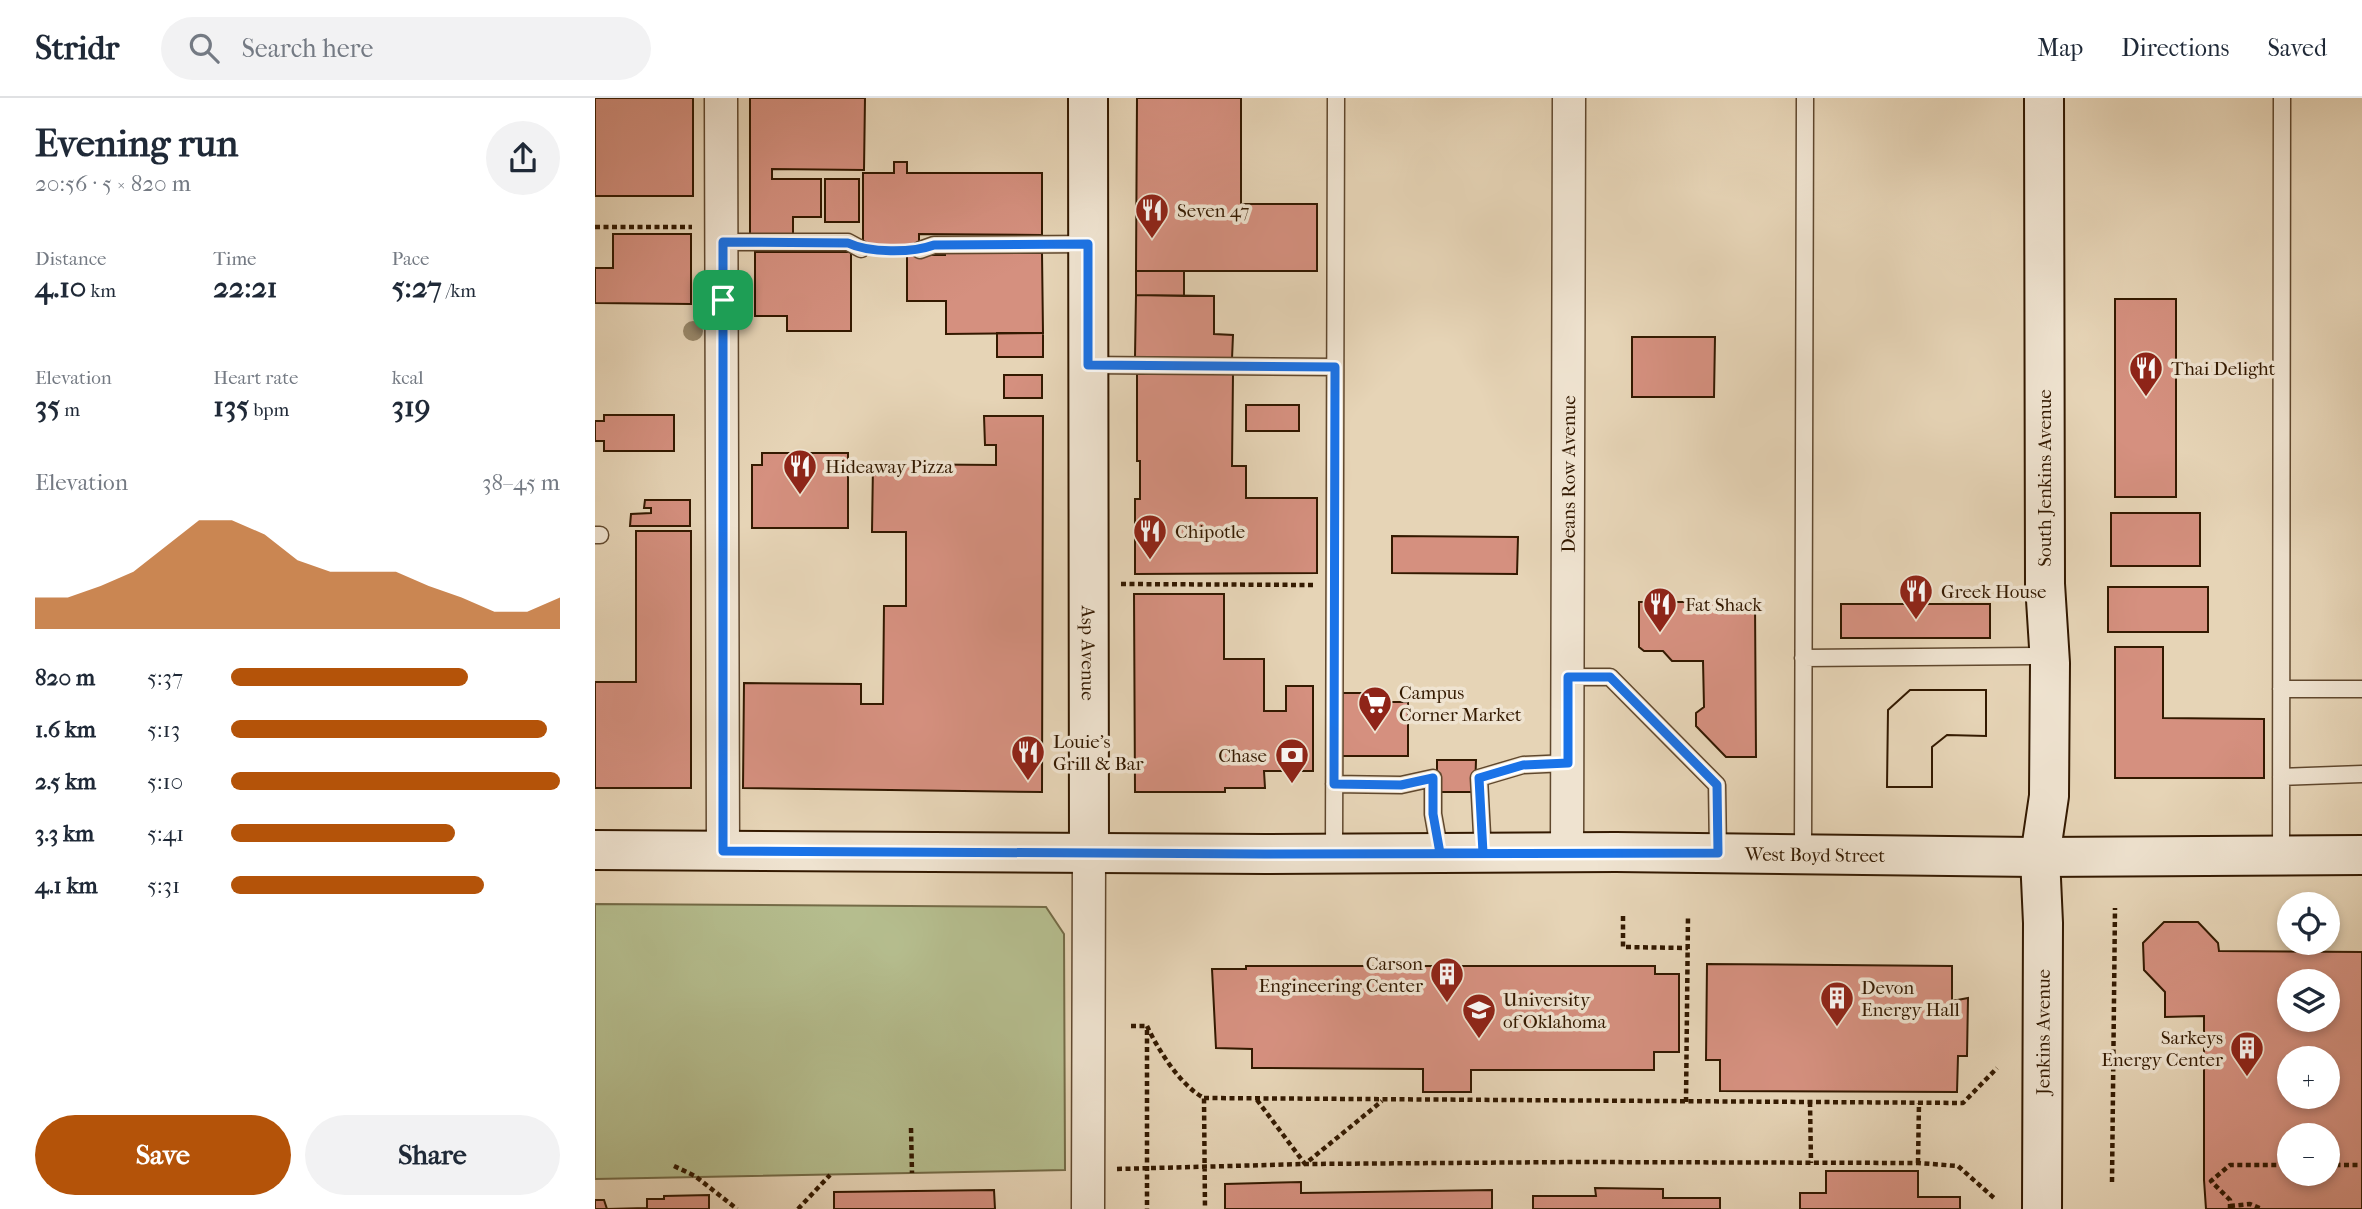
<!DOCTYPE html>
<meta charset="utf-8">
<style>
body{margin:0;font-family:"IM FELL French Canon",serif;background:#f2f2f3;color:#1f2937;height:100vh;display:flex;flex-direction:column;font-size:26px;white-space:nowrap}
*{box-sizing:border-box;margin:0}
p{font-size:23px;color:#747a83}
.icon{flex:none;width:38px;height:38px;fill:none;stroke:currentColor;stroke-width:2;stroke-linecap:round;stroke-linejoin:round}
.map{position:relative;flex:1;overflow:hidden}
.panel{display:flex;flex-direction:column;background:#fff;width:595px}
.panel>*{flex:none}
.controls{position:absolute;left:1682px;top:794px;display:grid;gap:14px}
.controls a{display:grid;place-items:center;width:63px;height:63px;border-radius:50%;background:#fff;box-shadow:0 4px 10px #0003;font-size:35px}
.pin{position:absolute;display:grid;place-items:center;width:60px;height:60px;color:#fff;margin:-30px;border-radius:14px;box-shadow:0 4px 10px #0006}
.round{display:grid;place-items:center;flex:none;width:74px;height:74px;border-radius:37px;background:#f2f2f3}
.head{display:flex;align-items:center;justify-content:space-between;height:119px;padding:0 35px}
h1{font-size:38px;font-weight:700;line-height:52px}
.figures{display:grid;grid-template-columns:repeat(3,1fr);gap:10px;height:119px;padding:7px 35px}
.figures div{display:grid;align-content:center}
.figures b{font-size:30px;font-weight:700}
.figures small{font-size:19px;font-weight:400}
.figures p{font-size:19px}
.chart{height:196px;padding:14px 35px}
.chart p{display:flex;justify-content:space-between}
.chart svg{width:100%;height:126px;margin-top:7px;fill:#b45309;opacity:.7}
.cta{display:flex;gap:14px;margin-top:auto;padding:14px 35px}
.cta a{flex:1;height:80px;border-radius:42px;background:#b45309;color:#fff;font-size:28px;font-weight:700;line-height:80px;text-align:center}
.cta a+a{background:#f2f2f3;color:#1f2937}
ul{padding:0 35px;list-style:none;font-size:23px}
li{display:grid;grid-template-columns:112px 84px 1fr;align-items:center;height:52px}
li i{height:18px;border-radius:9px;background:#b45309}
header{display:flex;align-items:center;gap:42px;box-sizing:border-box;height:98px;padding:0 35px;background:#fff;border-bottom:2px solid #e0e1e3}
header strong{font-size:33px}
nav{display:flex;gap:38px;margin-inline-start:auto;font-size:24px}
.search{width:490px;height:63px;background:#f2f2f3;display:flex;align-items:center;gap:18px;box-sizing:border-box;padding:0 24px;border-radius:38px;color:#747a83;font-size:26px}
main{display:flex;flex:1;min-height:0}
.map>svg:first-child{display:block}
</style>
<header>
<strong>Stridr</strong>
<div class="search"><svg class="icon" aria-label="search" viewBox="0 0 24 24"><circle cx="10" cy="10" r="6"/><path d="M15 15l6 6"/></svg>Search here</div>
<nav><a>Map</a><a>Directions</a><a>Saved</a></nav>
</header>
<main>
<section class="panel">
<div class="head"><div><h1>Evening run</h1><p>20:56 · 5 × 820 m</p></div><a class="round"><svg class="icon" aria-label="share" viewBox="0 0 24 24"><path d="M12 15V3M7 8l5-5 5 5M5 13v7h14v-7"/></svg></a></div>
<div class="figures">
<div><p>Distance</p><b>4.10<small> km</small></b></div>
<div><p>Time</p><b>22:21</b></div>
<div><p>Pace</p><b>5:27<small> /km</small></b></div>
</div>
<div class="figures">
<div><p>Elevation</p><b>35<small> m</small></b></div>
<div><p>Heart rate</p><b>135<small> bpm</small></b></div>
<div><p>kcal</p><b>319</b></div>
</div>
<div class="chart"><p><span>Elevation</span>38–45 m</p>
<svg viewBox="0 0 160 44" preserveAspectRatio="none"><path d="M0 44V33L10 33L20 29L30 24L40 15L50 6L60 6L70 11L80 20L90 24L100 24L110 24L120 29L130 33L140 38L150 38L160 33V44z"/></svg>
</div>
<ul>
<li><b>820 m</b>5:37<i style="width:72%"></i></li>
<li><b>1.6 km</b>5:13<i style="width:96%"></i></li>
<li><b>2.5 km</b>5:10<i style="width:100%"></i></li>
<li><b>3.3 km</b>5:41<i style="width:68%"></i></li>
<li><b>4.1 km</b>5:31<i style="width:77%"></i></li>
</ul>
<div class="cta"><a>Save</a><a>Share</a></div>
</section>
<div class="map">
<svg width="1767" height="1111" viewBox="0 0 1767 1111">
<rect width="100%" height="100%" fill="#e6d4b6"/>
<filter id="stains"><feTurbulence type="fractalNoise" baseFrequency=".00286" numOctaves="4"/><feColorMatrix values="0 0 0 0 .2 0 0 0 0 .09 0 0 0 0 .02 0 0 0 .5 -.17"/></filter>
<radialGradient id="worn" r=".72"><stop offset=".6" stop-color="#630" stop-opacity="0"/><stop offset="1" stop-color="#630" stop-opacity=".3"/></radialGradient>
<path fill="#b5bd8e" stroke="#746b47" stroke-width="2" d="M0,806L451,809L469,836L470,1072L0,1081Z"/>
<path fill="#d5907f" stroke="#331900" stroke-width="2" fill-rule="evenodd" d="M0,0H98V98H0Z
M155,0H270L269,72L177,71V81H226V119H198V138L155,137Z
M542,0H646V106H722V173H541Z
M299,64H312V75H447V137L324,136V148H268V75H299Z
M230,81H264V124H230Z
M18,136H96V206L0,205V170H18Z
M160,154H256V233H192V218H160Z
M350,155H447L448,235L351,236V203H312V157H350Z
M541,173H589V198L541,197Z
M541,197L619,198V236L638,237L637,261L540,259Z
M1520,201H1581V399H1520Z
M402,235H448V259H402Z
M1037,239H1120L1119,299H1037Z
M542,276H638L637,368H651V400H722V475L540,476V401H545V363H542Z
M409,277H447V300H409Z
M651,307H704V333H651Z
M9,317H79V353H9V343H0V323H9Z
M389,318H448L447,694L148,690L149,585L266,586V606H288L289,508H311V434H277L278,366L401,367V347H390Z
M167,355H253V430H157V367H167Z
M50,402H95V428H35L36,416L56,415V410H49Z
M1516,415H1605V468H1516Z
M41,433H96V690H0V584H41Z
M797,438L923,439L922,476L797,475Z
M1513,489H1613V534H1513Z
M539,496H629V561H669V613H691V588H718V673H669L670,690H630V694H540Z
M1044,504H1160L1161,659H1131L1101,628V615L1109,609L1108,563H1077L1068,553H1049L1044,549Z
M1246,506H1395V540H1246Z
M1520,549H1568V620L1669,621V680H1520Z
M1315,592H1391V638L1352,637L1337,649V689H1292L1293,612Z
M1315,592H1391V638L1352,637L1337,649V689H1292L1293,612Z
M747,595H770V604H813V658H747Z
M842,662H881L880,694H842Z
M1569,824H1603L1623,845L1624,853L1767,854V1111H1611L1609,1082V918L1570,919V894L1549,872L1548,845ZM1694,884H1732V922H1694ZM1694,961H1732V999H1694ZM1694,1038H1732V1076H1694Z
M1112,866L1357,868V903L1373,900L1372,958H1363L1362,994L1125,993V962H1111Z
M651,868H1060V876H1084V954H1059V972H876V994H828V971L657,970V951L621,950L617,871H651Z
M1231,1073H1323V1099H1365V1111H1205V1095H1231Z
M706,1084V1095L897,1092V1111H630V1086Z
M1000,1090L1068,1091V1100H1125V1111H938V1098H1001Z
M399,1092L400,1111H239V1094Z
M114,1097V1111H0V1102H9L12,1111L52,1110V1101H69V1098Z"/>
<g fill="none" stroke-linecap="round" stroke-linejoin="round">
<g stroke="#60482e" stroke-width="19">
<path id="lane" d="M128,144H253L266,151
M325,152L339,147L493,146
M493,267L740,269
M0,437H5
M1208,560L1454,558
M973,579H1015L1122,687L1123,755
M1686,591H1767
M1686,679L1767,676
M739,686L806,687L838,680V716L845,755
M888,755L884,680L928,667L973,665
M1208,755L1210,0
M739,756L741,0
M1686,756L1687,0"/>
</g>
<g stroke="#60482e" stroke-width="35">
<g id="street">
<path d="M126,0L128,753"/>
<path id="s1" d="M972,754L974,0"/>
<path d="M493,1111L494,755"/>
</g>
</g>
<g stroke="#331900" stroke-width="42">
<g id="secondary">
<path id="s2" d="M493,0L494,755"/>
<path id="s3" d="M0,752L670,756L1021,754L1445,759L1767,757"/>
<path id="s4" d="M1447,1111L1448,825L1445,759L1454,698L1455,565L1450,486L1449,0"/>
</g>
</g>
<path stroke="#331900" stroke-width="4.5" stroke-dasharray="5 3.5" stroke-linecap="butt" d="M0,129H97
M284,151H304
M526,486L720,487
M1028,818V849L1093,850
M536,928H552
M552,928C563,952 586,988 609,1000L610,1111
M552,932V1111
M609,1000L1368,1005L1402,970
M662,1002L710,1066L787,1003
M1091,1004L1093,818
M1215,1004L1216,1065
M316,1030L317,1075
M1323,1065L1324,1005
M1732,1067H1767
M79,1068L100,1078L142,1111
M522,1071L710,1066L986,1064L1323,1065L1363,1068L1399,1100
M1517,1084L1520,810
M1635,1108L1655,1106L1667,1111
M203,1111L235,1077
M1635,1111V1102L1616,1083L1635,1067H1694"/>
<use href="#lane" stroke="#efe3d0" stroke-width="16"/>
<use href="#street" stroke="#efe3d0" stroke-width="32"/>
<use href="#secondary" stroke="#efe3d0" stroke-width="38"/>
</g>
<circle fill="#99886a" cx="98" cy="233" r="10"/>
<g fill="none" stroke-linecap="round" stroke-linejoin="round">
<g stroke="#fff" stroke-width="14">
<path id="route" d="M128,202V753L670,756L1123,755L1122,687L1015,579H973V665L928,667L884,680L888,755H845L838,716V680L806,687L739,686L740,269L493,267V146L339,147C317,155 274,155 253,145L128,144V202"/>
</g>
<use href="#route" stroke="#1a73e8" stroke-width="9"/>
</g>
<defs>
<g id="restaurant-pin" transform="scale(1.75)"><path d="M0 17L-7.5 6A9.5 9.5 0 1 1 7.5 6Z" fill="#8f2418" stroke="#efe3d0"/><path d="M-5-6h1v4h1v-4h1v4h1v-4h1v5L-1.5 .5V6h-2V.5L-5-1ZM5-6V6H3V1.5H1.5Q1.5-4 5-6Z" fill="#fff"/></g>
<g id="supermarket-pin" transform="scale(1.75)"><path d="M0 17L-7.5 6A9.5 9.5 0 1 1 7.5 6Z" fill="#8f2418" stroke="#efe3d0"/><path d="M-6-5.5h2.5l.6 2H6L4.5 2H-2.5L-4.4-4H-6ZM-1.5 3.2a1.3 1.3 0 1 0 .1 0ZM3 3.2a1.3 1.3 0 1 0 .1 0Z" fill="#fff"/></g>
<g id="bank-pin" transform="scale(1.75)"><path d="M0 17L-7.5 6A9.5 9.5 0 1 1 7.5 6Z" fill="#8f2418" stroke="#efe3d0"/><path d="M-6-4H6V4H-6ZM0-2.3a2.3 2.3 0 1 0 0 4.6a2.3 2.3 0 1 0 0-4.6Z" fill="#fff"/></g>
<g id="building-pin" transform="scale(1.75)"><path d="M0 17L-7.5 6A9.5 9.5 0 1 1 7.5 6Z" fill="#8f2418" stroke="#efe3d0"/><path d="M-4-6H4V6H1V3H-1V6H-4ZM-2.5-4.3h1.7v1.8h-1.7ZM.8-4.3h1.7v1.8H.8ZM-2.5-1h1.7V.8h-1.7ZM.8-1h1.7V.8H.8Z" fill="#fff"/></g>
<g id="university-pin" transform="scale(1.75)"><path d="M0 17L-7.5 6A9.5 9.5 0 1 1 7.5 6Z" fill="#8f2418" stroke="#efe3d0"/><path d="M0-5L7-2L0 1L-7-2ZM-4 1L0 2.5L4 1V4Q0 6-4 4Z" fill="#fff"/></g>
</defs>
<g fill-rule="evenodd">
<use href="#restaurant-pin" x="557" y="112"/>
<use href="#restaurant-pin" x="1551" y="270"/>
<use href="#restaurant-pin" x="205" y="368"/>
<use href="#restaurant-pin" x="555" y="433"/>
<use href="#restaurant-pin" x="1321" y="493"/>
<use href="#restaurant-pin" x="1065" y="506"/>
<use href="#supermarket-pin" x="780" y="605"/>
<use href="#restaurant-pin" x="433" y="654"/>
<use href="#bank-pin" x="697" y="657"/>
<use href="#building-pin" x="852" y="876"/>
<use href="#building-pin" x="1242" y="900"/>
<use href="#university-pin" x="884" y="912"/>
<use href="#building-pin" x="1652" y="950"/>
</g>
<g text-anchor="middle" stroke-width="7" stroke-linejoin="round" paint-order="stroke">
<g font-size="19" fill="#331900" stroke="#efe3d0" text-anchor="start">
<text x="582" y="119">Seven 47</text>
<text x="1576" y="277">Thai Delight</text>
<text x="230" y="375">Hideaway Pizza</text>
<text x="580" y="440">Chipotle</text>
<text x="1346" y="500">Greek House</text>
<text x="1090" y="513">Fat Shack</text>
<text x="804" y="601">Campus<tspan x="804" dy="22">Corner Market</tspan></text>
<text x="458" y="650">Louie's<tspan x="458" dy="22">Grill &amp; Bar</tspan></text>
<text x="672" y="664" text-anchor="end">Chase</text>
<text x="828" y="872" text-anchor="end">Carson<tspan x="828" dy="22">Engineering Center</tspan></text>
<text x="1266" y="896">Devon<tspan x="1266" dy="22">Energy Hall</tspan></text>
<text x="908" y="908">University<tspan x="908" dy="22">of Oklahoma</tspan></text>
<text x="1628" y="946" text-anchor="end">Sarkeys<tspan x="1628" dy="22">Energy Center</tspan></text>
</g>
<g font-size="19" fill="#331900" stroke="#efe3d0">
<text dy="7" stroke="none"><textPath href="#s1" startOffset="378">Deans Row Avenue</textPath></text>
<text transform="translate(1449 380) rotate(-90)" y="7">South Jenkins Avenue</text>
<text dy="7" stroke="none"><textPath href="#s2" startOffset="555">Asp Avenue</textPath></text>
<text dy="7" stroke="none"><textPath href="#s3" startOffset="1220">West Boyd Street</textPath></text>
<text dy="7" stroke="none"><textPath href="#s4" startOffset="177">Jenkins Avenue</textPath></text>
</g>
</g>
<rect width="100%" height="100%" filter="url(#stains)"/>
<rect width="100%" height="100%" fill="url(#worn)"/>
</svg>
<div class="controls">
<a><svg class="icon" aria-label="locate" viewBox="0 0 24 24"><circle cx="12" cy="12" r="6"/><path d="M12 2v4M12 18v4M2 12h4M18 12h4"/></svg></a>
<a><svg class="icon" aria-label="layers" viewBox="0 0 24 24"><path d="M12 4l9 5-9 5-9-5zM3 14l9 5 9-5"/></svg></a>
<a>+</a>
<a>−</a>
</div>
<div class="pin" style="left:128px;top:202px;background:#1e9e55"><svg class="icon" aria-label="arrive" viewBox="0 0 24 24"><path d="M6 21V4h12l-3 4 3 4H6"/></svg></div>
</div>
</main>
